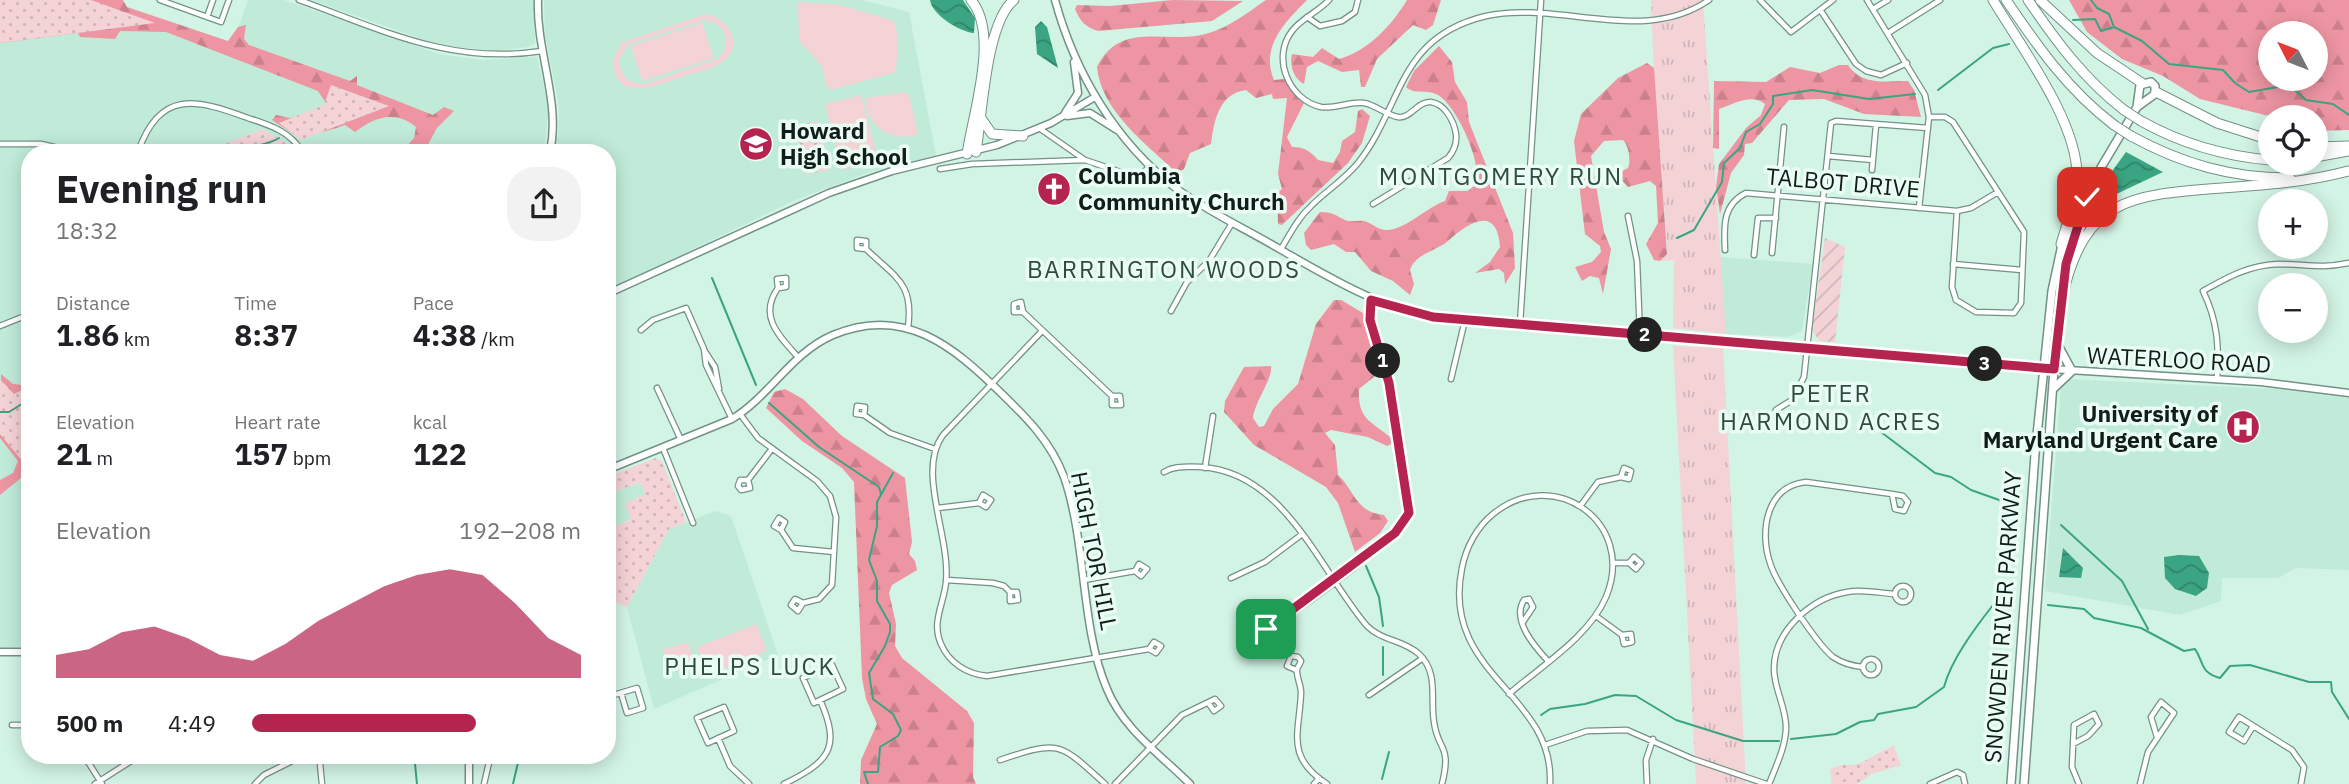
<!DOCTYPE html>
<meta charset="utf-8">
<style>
body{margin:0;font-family:"IBM Plex Sans",sans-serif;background:#f2f2f2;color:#202124;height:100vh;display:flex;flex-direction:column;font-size:26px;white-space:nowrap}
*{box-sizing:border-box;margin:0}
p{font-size:23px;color:#757577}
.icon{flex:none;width:38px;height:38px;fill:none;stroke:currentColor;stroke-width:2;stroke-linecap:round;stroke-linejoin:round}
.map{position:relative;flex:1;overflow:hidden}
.details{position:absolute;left:21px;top:144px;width:595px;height:620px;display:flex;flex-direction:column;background:#fff;border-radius:28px;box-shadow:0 4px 18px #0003}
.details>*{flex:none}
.needle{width:46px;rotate:312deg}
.fabs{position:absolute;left:2258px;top:21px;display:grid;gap:14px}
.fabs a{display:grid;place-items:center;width:70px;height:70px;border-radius:50%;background:#fff;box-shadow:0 4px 18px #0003;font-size:35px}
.pin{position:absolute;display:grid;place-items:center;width:60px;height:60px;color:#fff;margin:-30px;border-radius:14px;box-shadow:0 4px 10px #0006}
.km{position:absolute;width:35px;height:35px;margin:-18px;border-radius:50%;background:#222;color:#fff;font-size:19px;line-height:35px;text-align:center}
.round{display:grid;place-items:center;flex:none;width:74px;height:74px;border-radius:28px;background:#f2f2f2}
.headline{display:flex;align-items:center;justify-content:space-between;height:119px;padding:0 35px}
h1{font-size:38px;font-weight:700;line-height:52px}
.metrics{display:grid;grid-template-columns:repeat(3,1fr);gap:10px;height:119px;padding:7px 35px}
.metrics div{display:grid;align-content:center}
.metrics b{font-size:30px;font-weight:700}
.metrics small{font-size:19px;font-weight:400}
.metrics p{font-size:19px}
.chart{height:196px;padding:14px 35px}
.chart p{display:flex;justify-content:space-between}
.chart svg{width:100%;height:126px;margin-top:7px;fill:#b4244f;opacity:.7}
ul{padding:0 35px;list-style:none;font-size:23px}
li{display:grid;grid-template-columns:112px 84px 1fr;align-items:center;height:52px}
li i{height:18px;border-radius:9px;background:#b4244f}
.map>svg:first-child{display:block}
</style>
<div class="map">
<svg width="2349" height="784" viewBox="0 0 2349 784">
<defs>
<pattern id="grass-tufts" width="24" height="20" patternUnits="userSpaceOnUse" patternTransform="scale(1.75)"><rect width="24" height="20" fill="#f4d3d7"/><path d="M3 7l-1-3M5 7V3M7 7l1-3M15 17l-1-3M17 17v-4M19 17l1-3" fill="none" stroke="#d0b5b8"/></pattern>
<pattern id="forest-firs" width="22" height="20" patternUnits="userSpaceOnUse" patternTransform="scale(1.75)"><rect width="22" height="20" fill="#ee95a3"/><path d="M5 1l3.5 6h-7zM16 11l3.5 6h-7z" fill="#cb808c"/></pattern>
<pattern id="park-dots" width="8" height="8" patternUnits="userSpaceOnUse" patternTransform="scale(1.75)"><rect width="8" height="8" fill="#f4d3d7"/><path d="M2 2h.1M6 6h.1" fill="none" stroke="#d0b5b8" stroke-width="1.8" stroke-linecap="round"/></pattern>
<pattern id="garden-furrows" width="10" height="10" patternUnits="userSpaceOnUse" patternTransform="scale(1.75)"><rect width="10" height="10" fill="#f4d3d7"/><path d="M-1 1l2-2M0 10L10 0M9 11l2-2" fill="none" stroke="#d0b5b8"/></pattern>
<pattern id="water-waves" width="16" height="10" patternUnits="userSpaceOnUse" patternTransform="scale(1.75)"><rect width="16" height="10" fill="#3ba482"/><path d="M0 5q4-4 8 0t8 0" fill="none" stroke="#308569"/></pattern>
</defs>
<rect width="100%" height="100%" fill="#d2f4e5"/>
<path fill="#c0ebd9" d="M248,0H284L439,54L482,60L537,57L549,107L544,152H30V646L0,648V43L155,23L231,47Z
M311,0H534L535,43L529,47L495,51L439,45Z
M544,0H862L909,12L936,156L873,171L798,199L607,290V152H554L558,135L559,106L545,35Z
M1720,257L1813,264L1802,331L1788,337L1726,334Z
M2067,379L2277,389L2349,398V570L2296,568L2278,578H2222L2221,601L2180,615L2045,591L2061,385Z
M641,482L646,495L631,519L617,525L607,524V495Z
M715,511L731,516L778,655L654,709L627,607L669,529Z"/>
<path fill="url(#grass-tufts)" d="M1651,0H1703L1726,334L1673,328L1674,260L1660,261L1667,254V245L1654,78Z
M1673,346L1723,348L1746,784H1696Z"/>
<path fill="url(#forest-firs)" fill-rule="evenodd" d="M0,0H123L127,7L228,41L238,27L246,25L244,39L249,45L350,81L357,76V85L433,115L444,107L454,111L437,128L424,152H402L414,138L416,127C395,109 373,118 355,132L345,125C330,131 316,132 301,139L272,120L276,115L290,118L321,114L328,106L318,91L166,32L120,31L115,39L80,37L78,33L0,43Z
M1173,0L1243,1L1212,21L1098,31C1086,27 1080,22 1075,9L1077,5L1110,6Z
M1266,0H1307C1285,22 1260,47 1274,80L1284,79L1304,103L1287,137L1292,147C1305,147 1310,151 1318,160L1333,163L1340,152L1342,141L1355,132L1358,111L1362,109L1370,116L1362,143L1348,163L1282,225L1278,224L1277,193L1282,189L1278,174L1287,98L1273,99L1272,94L1256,98L1246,90C1218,94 1214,122 1211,144L1190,153L1184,169L1177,173C1147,145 1101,111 1097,67C1121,18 1168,46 1209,33C1230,27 1248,12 1266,0Z
M1407,0H1441L1433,25L1426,30L1413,25L1377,59L1365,87H1361L1359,70L1342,72L1318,61L1307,67L1304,84C1294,79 1289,65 1292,54L1313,57L1322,48L1339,59C1368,51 1392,25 1407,0Z
M2069,0H2349V130L2315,131V117H2273L2200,99L2163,76L2122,59L2087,32ZM2270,33H2315V79H2270Z
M1439,46L1452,62L1455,82L1467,102L1469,122L1513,233L1515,268L1505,284L1504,273L1499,269L1475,273L1490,262L1500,247C1497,204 1468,223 1448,241C1436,251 1415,254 1410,270L1414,284L1410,295L1393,281L1371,271L1355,252H1346L1334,244L1311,250L1306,245L1304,233L1320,212C1333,212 1335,215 1345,220C1351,223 1360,219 1367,222C1374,225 1379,230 1387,230C1405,230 1427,207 1445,201L1449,191H1467L1476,185C1483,164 1457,106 1438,95C1427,89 1415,95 1406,87L1414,71Z
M1647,63L1654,68L1667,254L1660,261L1654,260L1646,244L1658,223L1656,186L1650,181L1628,187L1619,177L1620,172L1628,168C1631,161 1629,146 1623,140L1604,141L1591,156L1604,232L1611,249L1603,294L1599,278L1590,276L1582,281L1575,267L1592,262L1601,252L1600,246L1585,234L1574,141L1581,114L1618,78Z
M1839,65H1848C1862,86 1886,81 1908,81L1914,90L1921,117L1864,114L1824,99L1789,100L1752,143L1745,144L1744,155L1731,173L1720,214L1716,187L1719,164L1746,128L1761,115L1765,104C1751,93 1734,104 1719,109V149L1713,148L1714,81L1766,82L1790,67L1820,73Z
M1334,300H1341L1363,313L1378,366L1374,377L1359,389C1357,420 1373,422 1391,438V444L1387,446L1368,437L1331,430L1325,433L1335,445L1338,475C1356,492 1355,512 1384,515L1388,521L1380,533L1355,552L1338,503L1326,487L1254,445L1224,412L1225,401L1244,367L1271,366C1273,379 1255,401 1253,418L1259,427L1264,426L1273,409L1298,384L1316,324Z
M1,374L13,384L30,386L27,467L30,476L26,474L0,495V480L13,473L18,461L0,438Z
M785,389L803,399L842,436L905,478L912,542L909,554L915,561L917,570L892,585L889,593L896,624L895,646L902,658L967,711L974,723L973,777L976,784H860L861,760L877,724L866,699L862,678L854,482L842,468L802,441L766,408L774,392Z"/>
<path fill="url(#park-dots)" d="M0,0H91L155,23L0,43Z
M331,85L389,106L301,140L279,123L324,105Z
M818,121L829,170L805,174L795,126Z
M262,129L289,145L271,152H204Z
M0,379L14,394L30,386L29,469L0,434Z
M656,458L662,461L686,522L669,529L627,607L607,599V524L617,525L631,520L625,503L645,494L640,482L607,495V477Z
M1894,746L1901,765L1872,774L1857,784H1829L1832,782L1830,770C1841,762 1846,767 1857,764C1870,760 1880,750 1894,746Z"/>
<path fill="url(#garden-furrows)" d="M1825,238L1845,247L1835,342L1819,341L1812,330Z"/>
<path fill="#f4d3d7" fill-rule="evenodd" d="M798,2L840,5L894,21L898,38L896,72L831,90L827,87L821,65L799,41Z
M705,14C726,17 745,42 725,60C715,69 698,72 685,76C660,84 614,106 613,60L621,43ZM706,20C727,24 733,45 717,59L645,84C629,85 620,75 619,60L629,44Z
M702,23L714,58L642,81L631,46Z
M905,92L909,95L918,135C891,142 866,127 865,98Z
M861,95L878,161L842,170L825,104Z
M756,624L767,651L708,675L697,647Z
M684,643L689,645L696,669L682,673L671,668L662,650Z"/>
<path fill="url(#water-waves)" d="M930,0H963L975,18L974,33C960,32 932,15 930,0Z
M1041,21L1047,27L1058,68L1037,54L1035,27Z
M2126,152L2163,172L2108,198L2097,199V192Z
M2063,548L2083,568L2081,578L2059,577Z
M2179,555L2199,556L2209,573L2207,588L2196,596L2175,589L2165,578L2164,557Z"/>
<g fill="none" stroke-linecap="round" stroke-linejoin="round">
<path stroke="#3ba482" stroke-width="2" d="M2091,0L2097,8L2109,14L2114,27L2142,41L2169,64L2223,70L2235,83L2249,92L2289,85L2306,100L2333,104L2349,115
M2073,20L2095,19L2101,31L2114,27
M1938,90L1993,48L2009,44
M227,152C242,148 267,146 279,138
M1677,238L1694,230L1722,182L1724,163L1740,148L1746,132L1760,124L1773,104V96L1812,90L1869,99L1915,94
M712,278L756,385
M769,403L819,447L879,487L881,494
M0,412H9L30,399
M1881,432L1935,473L1951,477L1971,490L2016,506
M2061,525L2122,581L2148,629
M1366,566L1379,597L1383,626
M2048,605L2084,609L2094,618L2141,628L2184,651L2195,649C2204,662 2200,673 2220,678L2230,666L2250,665L2309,682H2331L2332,692L2349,719
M1383,675V647
M1541,715L1550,709L1585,704L1615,695L1636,696L1676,720L1743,741H1779
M1791,739L1836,734L1860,722L1874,720L1878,714L1916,707L1944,687C1951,660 1975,628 1993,605L1998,601L2010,600
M414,754L417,784
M1382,779L1389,752
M513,784L520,754
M868,784L864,772H878L880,747L898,736L901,730L893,714L873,699L869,673L885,646L890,632V624L877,601V581L869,560L877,526V502L893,473"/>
<g stroke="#729285" stroke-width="7">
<path id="street" d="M160,0L221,22L229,0
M299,0C383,30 450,65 542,51
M1329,0C1318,12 1302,18 1292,31C1271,58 1289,100 1321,107C1336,109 1350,101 1364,103C1376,105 1386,115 1398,117C1411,119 1417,101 1431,102C1445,104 1454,121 1456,134C1457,143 1454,151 1448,158L1373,204
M1760,0L1791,32L1833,0
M1867,0L1925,95L1929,117L1919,208
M1873,9L1888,0
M1821,11L1856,64L1866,71L1881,75L1907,63
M207,17L213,0
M1307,17L1320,26L1342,21L1355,12L1358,0
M1888,33L1940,0
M1929,117H1945L1953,122L2024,232L2021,303L2014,313L1976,312L1956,300L1952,287L1957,211
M1039,128L1085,160L1135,177L1151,167
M0,144H41L76,152
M138,152C160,89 196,99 248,118C269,125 290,131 302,152
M1828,156L1873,160
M940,169L972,164L1085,160
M1872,170L1876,125
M1628,216L1637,261L1640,335
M866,249L857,248V240L866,241V249C896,278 914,283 908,328
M1281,249C1290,234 1298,218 1311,206C1326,191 1344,180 1358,163C1403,106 1397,37 1486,16C1559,0 1643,46 1709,0
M1725,250C1724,227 1722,205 1746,193L1957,211L1971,208L1998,192
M1772,253L1784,127
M1754,255L1758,218H1776
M1953,264L2022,270
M778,288L777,279L786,278V287L778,288C758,316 779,336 798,357
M1171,311L1187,282L1209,261L1232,223
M1023,312L1021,302L1014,304V312H1023L1112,396H1120L1121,405H1112V396
M1520,324L1541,0
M0,326L30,314
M641,330L653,320L686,308L704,349L706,365L732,419
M1042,331L943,435C916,471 951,538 946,582C944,604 931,622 941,644C949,663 967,674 987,676L1149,649L1154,642L1161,646L1156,653L1149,649
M704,350L715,367L719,389
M1451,379L1465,320
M2217,380C2219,346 2218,322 2203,291C2228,277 2249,265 2279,264C2306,264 2320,269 2349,263
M657,388L681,440
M1776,410L1792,400L1804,377L1831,123L1836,121L1928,128
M740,414L758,438L817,481L830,496L836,517L832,585L819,599L803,603L795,599L791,605L798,611L803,603
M864,415L865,407L857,406L856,414L864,415L890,433L935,449
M663,448L693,523
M1205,468L1213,416
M1164,472C1176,465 1188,467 1201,467C1285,472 1320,571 1367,626C1382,641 1404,640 1419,654C1439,673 1430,698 1434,722C1438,752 1452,744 1442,784
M748,480L750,488L741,490L738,486L740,480H748L771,450
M1581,505L1598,482L1621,477L1624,468L1631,471L1629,479L1621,477
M938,508L979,503L986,507L991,500L983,495L979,503
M781,530L774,526L779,518L785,522L781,530L793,548L834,552
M1613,563H1629L1636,569L1641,563L1634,557L1629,563
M1231,578L1265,562L1301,535
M947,580L993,583L1004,586L1010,592H1017L1018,600L1010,601V592
M1084,580L1135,571L1139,564L1147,569L1141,576L1135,571
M1895 594a8 8 0 1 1 16 0a8 8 0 1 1-16 0Z
M1596,616L1622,635L1631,634L1632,642L1624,644L1622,635
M1523,622L1533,607L1529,599L1524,600C1511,620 1535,647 1548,661
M1262,629L1271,628C1298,610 1400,539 1409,513L1389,383L1370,320L1371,300
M1863 667a8 8 0 1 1 16 0a8 8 0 1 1-16 0Z
M832,665L843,689L814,703L803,678Z
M1863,667C1852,666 1842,663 1833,657C1817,644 1776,583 1770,563C1759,530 1767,486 1806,482L1892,494L1903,496L1908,502L1904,511L1895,509L1892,494
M1296,670L1287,666L1291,656L1298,657L1301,661C1300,665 1297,667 1297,670C1296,675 1301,686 1301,692C1300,732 1284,756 1327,784
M1509,694C1541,666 1589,637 1606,597C1637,523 1554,464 1493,514C1477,527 1466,547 1462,568C1440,675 1555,693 1550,784
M1369,695L1423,658
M607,697L637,688L643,708L627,713L621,693
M724,707L734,731L708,743L697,718Z
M12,725H30
M2253,726L2244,741L2229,732L2239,717L2292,750L2304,767L2301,784
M718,738L730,766L749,784
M2073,744L2088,736L2099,724L2094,714L2074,725L2072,767L2079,784
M1545,745L1587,731L1627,730L1693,759L1766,784
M83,754L102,784
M319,754L322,784
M550,754L552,760L574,754
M1000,760C1060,740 1059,742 1105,784
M95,784L142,754
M255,784L264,775L300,757L339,754
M484,784L491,754
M784,784C828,762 842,749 820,700
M1115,784L1182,715L1215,699L1221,706L1214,711L1209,704
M1314,784L1319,778
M1647,784L1646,760L1653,739
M1769,784C1776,766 1786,746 1786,727C1786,707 1774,689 1774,669C1774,631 1811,598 1847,592C1862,589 1880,593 1895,594
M1930,784L1957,772L1963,775L1965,784
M2140,784L2148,752L2174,713L2161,702L2151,717L2157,737"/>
</g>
<g stroke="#729285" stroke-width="9">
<path id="secondary" d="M538,0C536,52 561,101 550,152
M1055,0C1075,73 1116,143 1177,189C1210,213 1248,230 1283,251C1344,286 1388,313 1460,320L1971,364L2261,382L2349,393
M1065,113L1078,93L1074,62
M1067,116L1090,113L1117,130
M607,294L829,193L892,171L997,145L1051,123L1095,97
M607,470L732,419C770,396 791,353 833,335C904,305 953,346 1001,393C1027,418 1051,442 1064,477C1087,543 1080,626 1107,689C1123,729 1161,755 1190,784
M0,652H30
M469,784V754"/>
</g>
<g stroke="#729285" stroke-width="10">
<path id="primary" d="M2074,213L2137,107L2155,94V86L2151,82L2140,85L2137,107
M2065,279L2071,241L2088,193
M2053,389L2072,371L2059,347
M2011,784L2035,454L2052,291L2063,240
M2024,784L2054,369L2063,291"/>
</g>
<g stroke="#729285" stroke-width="11">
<path id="highway" d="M1993,0C2021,47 2078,122 2077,177C2077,199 2067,223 2061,244
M2006,0C2038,47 2068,90 2114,125
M2028,0C2056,41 2084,79 2124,110
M2040,0L2097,53L2142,83
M2156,92L2217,123L2270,140
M981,118L992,134L1023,136
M2141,121C2182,144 2223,156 2270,160
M2131,136C2182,164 2232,178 2290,178
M2315,147L2349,146
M976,152C982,115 986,22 1014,0
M967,154C973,113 1000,34 971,0
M2315,157L2349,151
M2063,294C2086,196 2134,195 2222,188C2265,185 2306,182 2348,171"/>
</g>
<use href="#street" stroke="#fff" stroke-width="4.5"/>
<use href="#secondary" stroke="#fff" stroke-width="6"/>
<use href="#primary" stroke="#fff" stroke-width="7"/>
<use href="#highway" stroke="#fff" stroke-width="9"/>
<g stroke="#729285" stroke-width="11" stroke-linecap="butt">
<path id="highway-bridge" d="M2124,110L2141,121
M2114,125L2131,136"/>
</g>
<use href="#highway-bridge" stroke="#fff" stroke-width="9"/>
</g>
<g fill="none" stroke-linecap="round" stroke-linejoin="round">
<g stroke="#fff" stroke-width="14">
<path id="route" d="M1266,629L1395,533L1409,513L1389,383L1370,320L1371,300L1433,317L2054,369L2066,264L2087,197"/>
</g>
<use href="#route" stroke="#b4244f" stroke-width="9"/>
</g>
<defs>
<g id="school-disc" transform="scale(1.75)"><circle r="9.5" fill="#b4244f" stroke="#e9fdf5"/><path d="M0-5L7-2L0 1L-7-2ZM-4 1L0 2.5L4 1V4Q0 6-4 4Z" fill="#fff"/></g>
<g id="church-disc" transform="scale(1.75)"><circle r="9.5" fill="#b4244f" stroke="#e9fdf5"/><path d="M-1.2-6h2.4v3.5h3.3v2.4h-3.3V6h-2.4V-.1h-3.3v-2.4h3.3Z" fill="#fff"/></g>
<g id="hospital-disc" transform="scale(1.75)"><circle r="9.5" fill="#b4244f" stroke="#e9fdf5"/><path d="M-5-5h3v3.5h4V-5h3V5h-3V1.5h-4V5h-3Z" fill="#fff"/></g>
</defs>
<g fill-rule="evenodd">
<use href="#school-disc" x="756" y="144"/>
<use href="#church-disc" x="1054" y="189"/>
<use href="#hospital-disc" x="2243" y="427"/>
</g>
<g text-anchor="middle" stroke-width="7" stroke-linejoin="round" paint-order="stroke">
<g font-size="23" font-weight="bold" fill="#111d18" stroke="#e9fdf5" text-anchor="start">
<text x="780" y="139">Howard<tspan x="780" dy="26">High School</tspan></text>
<text x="1078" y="184">Columbia<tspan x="1078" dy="26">Community Church</tspan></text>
<text x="2218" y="422" text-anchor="end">University of<tspan x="2218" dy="26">Maryland Urgent Care</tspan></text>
</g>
<g font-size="23" fill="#111d18" stroke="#e9fdf5">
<text transform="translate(1843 183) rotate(5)" y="8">TALBOT DRIVE</text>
<text transform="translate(2179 360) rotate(3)" y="8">WATERLOO ROAD</text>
<text transform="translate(1094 551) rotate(79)" y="8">HIGH TOR HILL</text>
<text transform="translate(2003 617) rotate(-86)" y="8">SNOWDEN RIVER PARKWAY</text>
</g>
<g font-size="24" letter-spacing="2" fill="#2f4c41" stroke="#e9fdf5">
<text x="1501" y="185">MONTGOMERY RUN</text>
<text x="1164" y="278">BARRINGTON WOODS</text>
<text x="1831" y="402">PETER<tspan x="1831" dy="28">HARMOND ACRES</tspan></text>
<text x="750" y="675">PHELPS LUCK</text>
</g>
</g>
</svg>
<div class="fabs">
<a><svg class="needle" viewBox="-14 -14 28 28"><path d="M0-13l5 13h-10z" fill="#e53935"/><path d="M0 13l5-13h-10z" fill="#757577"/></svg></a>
<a><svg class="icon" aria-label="locate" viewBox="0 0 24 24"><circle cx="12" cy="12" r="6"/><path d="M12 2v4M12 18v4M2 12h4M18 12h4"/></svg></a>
<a>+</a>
<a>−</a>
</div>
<div class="pin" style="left:1266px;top:629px;background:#1e9e55"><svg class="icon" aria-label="arrive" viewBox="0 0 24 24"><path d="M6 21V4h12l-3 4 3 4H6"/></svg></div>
<div class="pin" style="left:2087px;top:197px;background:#d93025"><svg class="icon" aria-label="check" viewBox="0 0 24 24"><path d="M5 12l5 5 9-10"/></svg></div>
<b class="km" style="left:1383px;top:361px">1</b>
<b class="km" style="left:1645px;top:335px">2</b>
<b class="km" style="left:1985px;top:364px">3</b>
<section class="details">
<div class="headline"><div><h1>Evening run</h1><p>18:32</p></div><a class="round"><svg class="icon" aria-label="share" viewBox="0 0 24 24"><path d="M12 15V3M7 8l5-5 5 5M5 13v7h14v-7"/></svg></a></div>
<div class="metrics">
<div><p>Distance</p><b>1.86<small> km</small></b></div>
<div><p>Time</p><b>8:37</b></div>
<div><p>Pace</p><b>4:38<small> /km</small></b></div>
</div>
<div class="metrics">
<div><p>Elevation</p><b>21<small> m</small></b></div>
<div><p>Heart rate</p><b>157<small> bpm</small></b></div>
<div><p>kcal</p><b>122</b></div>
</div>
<div class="chart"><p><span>Elevation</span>192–208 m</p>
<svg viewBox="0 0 160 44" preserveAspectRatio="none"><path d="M0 44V36L10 34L20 28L30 26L40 30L50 36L60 38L70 32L80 24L90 18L100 12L110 8L120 6L130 8L140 18L150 30L160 36V44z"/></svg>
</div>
<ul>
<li><b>500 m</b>4:49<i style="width:68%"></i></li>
</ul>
</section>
</div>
